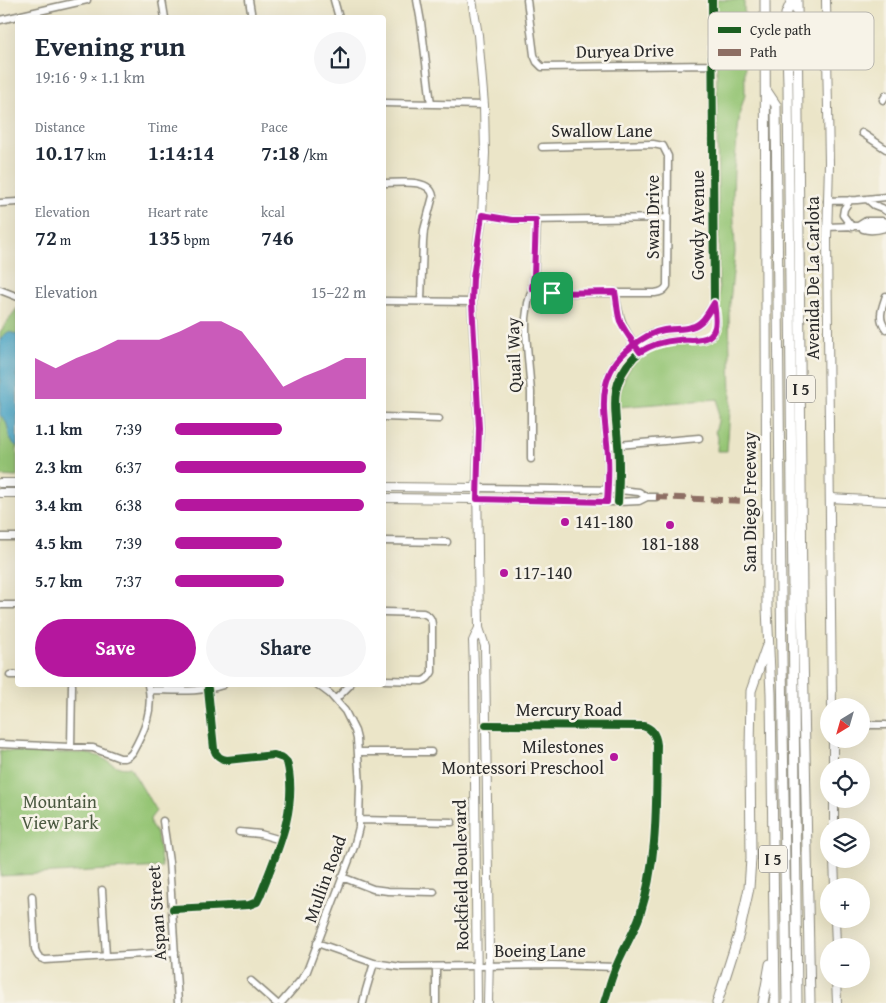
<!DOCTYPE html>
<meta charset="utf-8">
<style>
body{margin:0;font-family:"Gentium Book Plus",serif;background:#f6f6f7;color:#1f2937;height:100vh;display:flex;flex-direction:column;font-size:19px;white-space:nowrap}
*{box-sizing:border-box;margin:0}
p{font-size:16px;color:#747a83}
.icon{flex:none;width:28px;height:28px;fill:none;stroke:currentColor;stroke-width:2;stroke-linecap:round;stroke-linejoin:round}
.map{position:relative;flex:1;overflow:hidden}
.details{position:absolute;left:15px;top:15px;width:371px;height:672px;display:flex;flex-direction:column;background:#fff;border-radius:5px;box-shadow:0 5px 20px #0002}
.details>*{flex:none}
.needle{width:32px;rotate:217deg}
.buttons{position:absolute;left:820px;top:698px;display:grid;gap:10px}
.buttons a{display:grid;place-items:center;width:50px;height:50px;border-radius:50%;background:#fff;box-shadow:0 5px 20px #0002;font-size:25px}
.pin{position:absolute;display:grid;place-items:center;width:42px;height:42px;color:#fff;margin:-21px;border-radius:10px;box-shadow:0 2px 8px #0006}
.round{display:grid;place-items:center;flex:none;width:52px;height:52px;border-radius:26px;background:#f6f6f7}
.overview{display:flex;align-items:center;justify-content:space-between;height:85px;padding:0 20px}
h1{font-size:28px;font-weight:700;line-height:38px}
.figures{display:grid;grid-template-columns:repeat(3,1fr);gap:8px;height:85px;padding:5px 20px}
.figures div{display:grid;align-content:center}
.figures b{font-size:21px;font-weight:700}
.figures small{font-size:14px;font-weight:400}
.figures p{font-size:14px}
.chart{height:140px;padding:10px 20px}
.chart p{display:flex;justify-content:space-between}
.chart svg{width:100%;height:90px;margin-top:5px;fill:#b5179e;opacity:.7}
.button{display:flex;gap:10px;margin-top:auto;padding:10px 20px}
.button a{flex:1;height:58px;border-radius:30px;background:#b5179e;color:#fff;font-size:20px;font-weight:700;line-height:58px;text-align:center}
.button a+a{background:#f6f6f7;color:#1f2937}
ul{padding:0 20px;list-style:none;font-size:16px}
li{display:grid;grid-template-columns:80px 60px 1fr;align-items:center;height:38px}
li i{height:12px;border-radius:6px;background:#b5179e}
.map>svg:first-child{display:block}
</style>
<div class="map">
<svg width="886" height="1003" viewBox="0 0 886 1003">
<rect width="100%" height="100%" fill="#f7f3e8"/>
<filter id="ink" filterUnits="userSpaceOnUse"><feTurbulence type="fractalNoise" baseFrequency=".02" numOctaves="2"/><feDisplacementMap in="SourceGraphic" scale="10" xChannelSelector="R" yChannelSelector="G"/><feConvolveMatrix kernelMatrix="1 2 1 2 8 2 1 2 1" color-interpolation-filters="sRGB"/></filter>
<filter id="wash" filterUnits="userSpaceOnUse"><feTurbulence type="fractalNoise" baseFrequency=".0096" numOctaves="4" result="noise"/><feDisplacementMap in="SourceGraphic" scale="20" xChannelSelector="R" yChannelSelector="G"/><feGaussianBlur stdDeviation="1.12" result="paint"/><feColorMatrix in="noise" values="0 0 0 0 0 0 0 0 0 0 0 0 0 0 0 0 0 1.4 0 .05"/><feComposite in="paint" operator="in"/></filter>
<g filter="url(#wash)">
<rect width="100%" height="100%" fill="#ebe5c8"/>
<path fill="#95c575" stroke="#607850" d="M716,0H744L745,95L740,112L734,169L733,194L735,252L729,313L731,398L727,451H717L718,438L717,434L715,433L718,421V399L618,407C621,368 641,345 681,343C690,342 704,344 711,339C720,332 719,316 719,306Z
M17,308V477L0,476V332Z
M0,750C18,753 37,753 55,753C68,753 82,752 94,755C108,758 116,771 130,767L156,811L150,819L151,825L157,835L162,867L0,876Z"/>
<path fill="#49a6c7" stroke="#3a6879" d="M8,332L17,334L18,368L16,376L18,381L17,447C5,436 11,433 6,422C6,421 1,416 0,415V342L1,338Z"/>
</g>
<g filter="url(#ink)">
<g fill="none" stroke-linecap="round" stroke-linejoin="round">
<g stroke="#8b887a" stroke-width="9">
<path id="minor" d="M162,0L165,18
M249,0L252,18
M334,0L339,18
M417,0L421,22L431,104
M527,0L534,55L537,62L542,67L713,65
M0,20L87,0
M883,100L886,95
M384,103L484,105
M862,133L886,149
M384,183C398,183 430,178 433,196L424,230L423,242L421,301
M867,199L874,205L882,208L886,211
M850,200L844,209L843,215L852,227
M827,201L857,200L886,197
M0,203L18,202
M482,215L513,220H524L667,218
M858,226L866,221H882L886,222
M827,227L881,225L886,224
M863,229C869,231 878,230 885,228
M532,288L552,293H655C661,292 664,291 667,286L668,156L663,146L653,144L542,147
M0,290L18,297
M615,292C619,316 621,326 636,346
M886,296C882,308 877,318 886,329
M384,301L472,302
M384,417L439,419
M607,446L699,438
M531,459V392L526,334V318L528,303L534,282L537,220
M477,488L619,490L639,492L647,497
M477,499L618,502L639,501L647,497H656
M607,502C608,487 609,472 608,456C606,416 592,377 631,347C641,339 651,332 664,330C673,328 683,330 691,327C703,324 708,313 714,303
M618,502C619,483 620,464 618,444C616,410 607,386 634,357C645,346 664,340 680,340C689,339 703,342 710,336C720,329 715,313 714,303L712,0
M0,537H18
M384,541L447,542
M0,605H18
M384,612L423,613C430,616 432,619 432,626V672C429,677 427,680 422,681L384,680
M10,675H18
M149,690C174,690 199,693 223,685
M336,699L350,685
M486,725L643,726C652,728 656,735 657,745C656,802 658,860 640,915C634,933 623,949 616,967C611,978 608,991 604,1003
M861,725H886
M0,744L93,748L120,758H125L129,756L132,753C144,732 154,710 148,685
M71,747L72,685
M359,752H431
M359,820L452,822
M163,821L169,862L178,1003
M239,832L260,834L281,840
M342,877L373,889L388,891L434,892
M102,890L106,956
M32,896L35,949C37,956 39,958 45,960L175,952
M173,909L249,905L257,902L260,896C276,854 299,808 287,762L283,758L274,755L227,760C220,759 216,756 214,749L208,689
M317,943L374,963L401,967L552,965L616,967
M436,967V1003
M251,981L276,1003
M281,1003L301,980L307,971L354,847L359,827V820L360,786L357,739L355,731L345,711L330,694L318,685
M363,1003L366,990L374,963"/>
</g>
<g stroke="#8b887a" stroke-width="10">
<path id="major" d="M472,0L478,35L484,105L485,153L482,215L473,278L472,302L479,427L477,478L479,628L485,646L489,954L488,1003
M826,0L829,163L827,238L832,706
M0,483H18
M384,487L477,488
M0,493H18
M384,498L477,499
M830,498L886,501
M833,739V766
M834,799V826
M834,859L835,886
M835,919L836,946
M836,979L837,1003
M477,1003L474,667L473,641L479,628"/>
</g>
<g stroke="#8b887a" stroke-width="11">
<path id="highway" d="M765,0L767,608L771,694L775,1003
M792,0L786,14L788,84L797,1003
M797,0L802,599L810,1003
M766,90L776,105L781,591L787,1003
M717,1003L739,934L749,888L751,859L750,751L751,691L766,648
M763,1003L770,964"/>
</g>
<use href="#minor" stroke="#fff" stroke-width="6"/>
<use href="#major" stroke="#fff" stroke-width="8"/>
<use href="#highway" stroke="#fff" stroke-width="9"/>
<path stroke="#8d6e63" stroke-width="6" stroke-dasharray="12 6" stroke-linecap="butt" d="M656,497L744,501"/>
<g stroke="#f7f3e8" stroke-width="11">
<path id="cycleway" d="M618,502C619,483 620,464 618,444C616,410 607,386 634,357C645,346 664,340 680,340C689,339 703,342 710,336C720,329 715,313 714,303L712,0
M486,725L643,726C652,728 656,735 657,745C656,802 658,860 640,915C634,933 623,949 616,967C611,978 608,991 604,1003
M173,909L249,905L257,902L260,896C276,854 299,808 287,762L283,758L274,755L227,760C220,759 216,756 214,749L208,689"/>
</g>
<use href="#cycleway" stroke="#1b5e20" stroke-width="8"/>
</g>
</g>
<g fill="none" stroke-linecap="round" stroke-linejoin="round" filter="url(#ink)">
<g stroke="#fff" stroke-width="10">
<path id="route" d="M552,293L532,288L534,275L536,220H512L482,215L473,278L472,302L479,428L477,499L607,502C608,487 609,471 608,456C606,416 592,377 631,347C641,339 651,332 664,330C673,328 683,330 691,327C703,324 708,313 714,303C716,317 720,336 701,339C694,341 685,339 678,340C664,341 651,345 640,352C633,342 625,332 620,321C617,312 617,301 615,292L552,293"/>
</g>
<use href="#route" stroke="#b5179e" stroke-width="6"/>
</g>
<g fill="#b5179e" stroke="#f7f3e8" stroke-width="2">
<circle cx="565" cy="522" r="5"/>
<circle cx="670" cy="525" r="5"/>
<circle cx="504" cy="573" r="5"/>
<circle cx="614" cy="757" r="5"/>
</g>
<g text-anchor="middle" stroke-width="5" stroke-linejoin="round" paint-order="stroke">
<g fill="#f7f3e8" stroke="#686764" stroke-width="1">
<rect x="787" y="375.5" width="28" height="27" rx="4"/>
<rect x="759" y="845.5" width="28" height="27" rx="4"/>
</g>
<g font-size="16" font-weight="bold" fill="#2b2b2b">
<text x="801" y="395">I 5</text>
<text x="773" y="865">I 5</text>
</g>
<g font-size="18" fill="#2b2b2b" stroke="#f7f3e8">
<text transform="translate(625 51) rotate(-1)" y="6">Duryea Drive</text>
<text x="602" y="137">Swallow Lane</text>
<text transform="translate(653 217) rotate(-90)" y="6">Swan Drive</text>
<text transform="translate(698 225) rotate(-90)" y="6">Gowdy Avenue</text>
<text transform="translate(813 278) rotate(-90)" y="6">Avenida De La Carlota</text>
<text transform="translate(514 355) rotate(-92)" y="6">Quail Way</text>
<text transform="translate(750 502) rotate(-90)" y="6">San Diego Freeway</text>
<text x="569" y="716">Mercury Road</text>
<text transform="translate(461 875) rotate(-91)" y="6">Rockfield Boulevard</text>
<text transform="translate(325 879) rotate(-70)" y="6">Mullin Road</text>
<text transform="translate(157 913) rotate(-94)" y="6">Aspan Street</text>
<text x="540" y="957">Boeing Lane</text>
</g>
<g font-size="18" fill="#2b2b2b" stroke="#f7f3e8" text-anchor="start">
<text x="575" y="528">141-180</text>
<text x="670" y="550" text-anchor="middle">181-188</text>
<text x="514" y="579">117-140</text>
<text x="604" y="753" text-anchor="end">Milestones<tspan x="604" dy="21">Montessori Preschool</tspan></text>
</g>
<g font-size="18" fill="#4b5941" stroke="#f7f3e8">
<text x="60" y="808">Mountain<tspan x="60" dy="21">View Park</tspan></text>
</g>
</g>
<rect x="708" y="12" width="166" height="58" rx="8" fill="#f7f3e8" stroke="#bab7af" stroke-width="1"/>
<rect x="718" y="27" width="23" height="6" fill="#1b5e20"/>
<rect x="718" y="49" width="23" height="7" fill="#8d6e63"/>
<g font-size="14" fill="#2b2b2b">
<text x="750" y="35">Cycle path</text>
<text x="750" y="57">Path</text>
</g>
</svg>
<div class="buttons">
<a><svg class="needle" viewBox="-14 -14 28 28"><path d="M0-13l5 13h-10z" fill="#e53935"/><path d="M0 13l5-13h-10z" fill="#747a83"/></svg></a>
<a><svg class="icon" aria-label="locate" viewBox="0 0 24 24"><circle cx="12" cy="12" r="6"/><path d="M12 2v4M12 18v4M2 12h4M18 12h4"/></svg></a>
<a><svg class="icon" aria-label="layers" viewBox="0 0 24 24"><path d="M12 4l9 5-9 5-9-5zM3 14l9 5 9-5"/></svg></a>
<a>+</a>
<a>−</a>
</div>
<div class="pin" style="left:552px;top:293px;background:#1e9e55"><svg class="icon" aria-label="arrive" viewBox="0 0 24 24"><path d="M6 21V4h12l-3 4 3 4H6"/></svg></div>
<section class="details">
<div class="overview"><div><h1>Evening run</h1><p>19:16 · 9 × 1.1 km</p></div><a class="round"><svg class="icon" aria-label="share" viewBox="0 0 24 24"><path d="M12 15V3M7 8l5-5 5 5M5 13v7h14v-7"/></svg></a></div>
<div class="figures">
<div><p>Distance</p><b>10.17<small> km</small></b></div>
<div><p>Time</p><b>1:14:14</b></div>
<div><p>Pace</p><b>7:18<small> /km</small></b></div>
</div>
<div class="figures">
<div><p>Elevation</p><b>72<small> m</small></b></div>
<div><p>Heart rate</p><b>135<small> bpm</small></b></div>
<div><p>kcal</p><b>746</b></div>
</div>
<div class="chart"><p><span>Elevation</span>15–22 m</p>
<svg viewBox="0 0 160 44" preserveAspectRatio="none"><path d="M0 44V24L10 29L20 24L30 20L40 15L50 15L60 15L70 11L80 6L90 6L100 11L110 24L120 38L130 33L140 29L150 24L160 24V44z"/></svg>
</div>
<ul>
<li><b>1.1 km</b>7:39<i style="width:56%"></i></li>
<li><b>2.3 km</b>6:37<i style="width:100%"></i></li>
<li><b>3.4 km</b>6:38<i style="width:99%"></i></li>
<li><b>4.5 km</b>7:39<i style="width:56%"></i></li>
<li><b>5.7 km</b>7:37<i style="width:57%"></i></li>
</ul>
<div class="button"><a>Save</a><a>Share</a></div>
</section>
</div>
